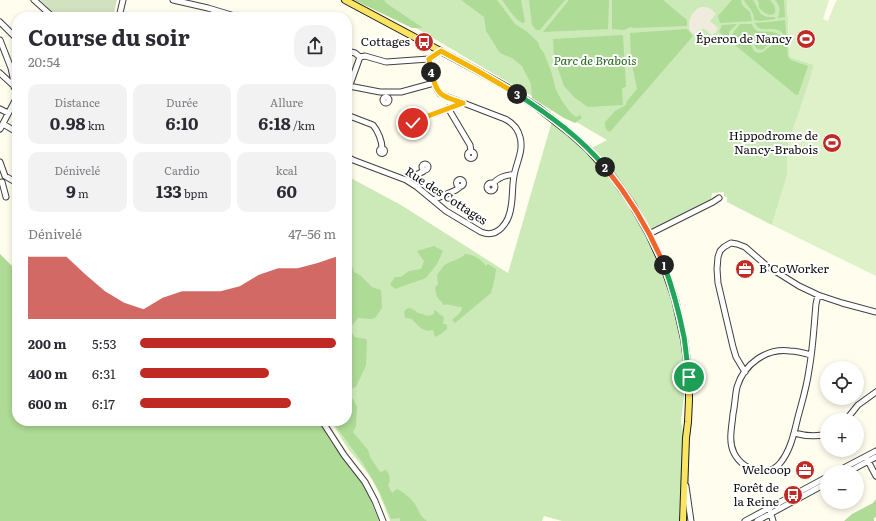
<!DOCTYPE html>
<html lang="fr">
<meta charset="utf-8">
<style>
body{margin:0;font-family:Literata,serif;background:#f2f2f3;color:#2b2b33;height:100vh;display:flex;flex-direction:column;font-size:15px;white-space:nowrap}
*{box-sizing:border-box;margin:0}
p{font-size:13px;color:#7c7c81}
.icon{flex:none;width:22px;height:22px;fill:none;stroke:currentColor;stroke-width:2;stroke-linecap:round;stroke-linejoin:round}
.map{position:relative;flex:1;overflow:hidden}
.side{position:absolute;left:12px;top:12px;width:340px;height:414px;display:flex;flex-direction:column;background:#fff;border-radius:16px;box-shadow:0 2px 6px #0003}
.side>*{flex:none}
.controls{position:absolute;left:820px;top:361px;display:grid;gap:8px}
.controls a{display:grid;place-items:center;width:44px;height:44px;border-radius:50%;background:#fff;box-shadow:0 2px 6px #0003;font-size:20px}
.pin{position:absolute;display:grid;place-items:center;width:34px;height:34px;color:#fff;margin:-17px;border:2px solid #fff;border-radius:50%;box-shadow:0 1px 4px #0007}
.km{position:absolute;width:20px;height:20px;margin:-10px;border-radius:50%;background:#222;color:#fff;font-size:11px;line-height:20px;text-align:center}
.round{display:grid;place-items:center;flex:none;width:42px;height:42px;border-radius:16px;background:#f2f2f3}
.headline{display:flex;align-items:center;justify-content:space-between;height:68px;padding:0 16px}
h1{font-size:22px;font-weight:700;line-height:30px}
.figures{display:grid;grid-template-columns:repeat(3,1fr);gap:6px;height:68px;padding:4px 16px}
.figures div{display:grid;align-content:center;border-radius:10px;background:#f2f2f3;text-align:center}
.figures b{font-size:17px;font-weight:700}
.figures small{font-size:11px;font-weight:400}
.figures p{font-size:11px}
.chart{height:112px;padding:8px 16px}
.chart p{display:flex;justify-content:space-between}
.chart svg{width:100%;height:72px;margin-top:4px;fill:#bf2b24;opacity:.7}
ul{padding:0 16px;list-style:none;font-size:13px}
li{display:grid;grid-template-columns:64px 48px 1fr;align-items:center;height:30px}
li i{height:10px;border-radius:5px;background:#bf2b24}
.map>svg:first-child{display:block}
</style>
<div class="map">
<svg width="876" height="521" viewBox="0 0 876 521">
<rect width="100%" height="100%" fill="#fffded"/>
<path fill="#cceab7" d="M371,0H787L790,57L815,65L799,113L790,137L787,150V176L772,225L727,202V197L724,196V192L712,193L711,201L645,234L651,247L655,252L667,284L673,302L680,331L684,362L685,378L684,396L681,421L683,432V444L679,521H562L544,516L542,521H390C385,508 380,494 373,481C366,470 357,460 349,450C342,440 337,431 331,421H347V176L401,205L508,273L552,121L586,151L607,140L392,14Z"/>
<path fill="#aedb96" d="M354,0H384L386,3L423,28H412Z
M461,0H497L515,24L526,31L538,42L540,48L544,53L551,71L556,90L562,101L571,113L576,117L580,115L582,118L575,123L564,118L532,98L531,84L522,66L512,58L500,53L486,31L484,17Z
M502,0H521L525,22L522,23C513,17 508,8 502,0Z
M529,0H565L540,30H536L532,25Z
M569,0H609L608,29L543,32Z
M612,0H663L687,20V26L634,28L630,27L624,30L612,29Z
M732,0H741L742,5L750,12L752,21L720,23L718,16Z
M744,0H753C760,11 758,18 775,17V19L760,21L754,20C754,10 748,8 744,0Z
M757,0H770C774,4 776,8 775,13C769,17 764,13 759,8V3Z
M775,0H784L785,17L778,18C780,10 781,8 775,0Z
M785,20L788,57L791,60L808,66L798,95H796L719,32L722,25L737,24L729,32V36L735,40L750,43L754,51L758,53L763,52L772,45L782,42L784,35C776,22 760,36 755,23L769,22Z
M740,24H752L753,27L757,31C765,33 776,29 781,37C778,40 776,40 772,42C768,44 765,48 762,50L757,49L752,41L736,38L732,36V34Z
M687,29L693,36L610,132C605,130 605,126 605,122L615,111L626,105L627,101L637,89L631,60L630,33Z
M623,35L626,87L622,88L623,105L588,107L575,98L564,86L554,57L553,39Z
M434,246L443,251L437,264L426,278L395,289L390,284L395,277H401L409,271L421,269L424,261L417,251Z
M0,254L17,271V421H318L333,445L355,473L365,487L371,501L379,521H0Z
M465,254C473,254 481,259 486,266L488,264L496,269L495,277L491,293L455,323L452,320C456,316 462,313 462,307C455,307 450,303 443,305L442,302C437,299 436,294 435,288L438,284L437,275C440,271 442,267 446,264C453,260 460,260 465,254Z
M347,256L349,258L354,272L360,275L372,287L381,290L382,308L375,318L371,319L358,318L353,324L350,330L355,337L366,339L367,341L366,365L356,387L347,390Z
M410,308L414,310L418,313C424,314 427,318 434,314V310L438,312L439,314L444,317L443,324H445L447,325V329L441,334L435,337L433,330C424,333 418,326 412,319L405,318L404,312L406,309Z
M347,395L353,399L357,407L356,426L353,432L368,450L370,457L380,472L386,470C390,475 391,479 388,485L392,493L397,489C402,491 411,498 414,503C419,509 418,515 427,521H400V518L391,519L380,493L364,465L332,421H347Z
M876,499V517L874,518V521H844L852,514L873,503Z"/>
<path fill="#d2e1bf" d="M40,0H117L113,17H58Z"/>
<path fill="#dff1c9" d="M787,0H829L823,19L828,21L835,3L837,0H876V276L772,225L787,176V150L790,137L799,113L814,65L790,57Z"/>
<path fill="#efecdd" d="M701,7H706L711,9L716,14L710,21L718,28L716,32L712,35L703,28L696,36L691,32L689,28V21L692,14L697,9Z"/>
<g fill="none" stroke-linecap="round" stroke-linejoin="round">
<g stroke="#404040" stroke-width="7">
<path id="minor" d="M34,0L53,17
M173,0L208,8L238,17
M119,17L123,0
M0,22L17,39
M0,40L11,68L14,82V86L17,87
M347,51L355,53L360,57L365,56L386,62L429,59L441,51
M0,73L14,86V87
M349,86L380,92H401L434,83
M347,93L360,57
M383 100a3 3 0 1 1 6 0a3 3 0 1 1-6 0Z
M448,108L470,145L471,151
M0,109L8,113
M347,115L373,125C378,131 382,141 382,148
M411,122L413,123L416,129L415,132L409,133L406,126Z
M412,123L417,120L463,103
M3,124L15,131L17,137
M0,129L17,97
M379.5 151a2.5 2.5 0 1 1 5 0a2.5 2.5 0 1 1-5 0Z
M467.5 155a3.5 3.5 0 1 1 7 0a3.5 3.5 0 1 1-7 0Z
M347,157L353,160L406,180L417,187L446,211L481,232C498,239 509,222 511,207C513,197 512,186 514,176C516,163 524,151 520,137C518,129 513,123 505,119L440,94C434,86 430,69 429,59
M0,162L5,176L17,183
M422 167a3 3 0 1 1 6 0a3 3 0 1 1-6 0Z
M456.5 183a3.5 3.5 0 1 1 7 0a3.5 3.5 0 1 1-7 0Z
M406,180L424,171
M2,182L6,197
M487 187a4 4 0 1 1 8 0a4 4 0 1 1-8 0Z
M493,184C497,178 507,174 514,175
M433,200L456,190L460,187
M649,234L713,202L719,198
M811,355C804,353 797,351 790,351C766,348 744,364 737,387C735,396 735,405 733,414C732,427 728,441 734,453C739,463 749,470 760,471C768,472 776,469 781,462C791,449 794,433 798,417C802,402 807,386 809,370C813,348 814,326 816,304L818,295
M745,372L736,357L733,347L718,283L717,269L718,257L720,251L724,247L731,243L737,244L745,247L767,266L799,286L818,295L842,303L876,312
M846,420L858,405L876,392
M322,421L344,455L365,482L375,501L383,521
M794,433C805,436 816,437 827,434
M867,459L876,476
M836,472L876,451
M848,472L876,457
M686,486L691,521
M770,511L773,521
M745,521L827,477
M757,521L827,483"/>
</g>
<g stroke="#1e1e1e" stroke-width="8">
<path id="major" d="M345,0L476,70L508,88L537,107L569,132L588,149L613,177L632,204L649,234L664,267L675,299L684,339L689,377V400L688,422L686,438L683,521"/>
</g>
<use href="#minor" stroke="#fff" stroke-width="5"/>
<use href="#major" stroke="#fae463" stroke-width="6"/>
</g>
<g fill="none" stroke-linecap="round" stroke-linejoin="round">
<g stroke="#fff" stroke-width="8">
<path id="split-1" d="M664,265C673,289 679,312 684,337C686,350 687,364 689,377"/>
</g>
<g stroke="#fff" stroke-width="8">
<path id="split-2" d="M605,167C629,197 649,229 664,265"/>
</g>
<g stroke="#fff" stroke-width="8">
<path id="split-3" d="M517,94C549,115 580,137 605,167"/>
</g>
<g stroke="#fff" stroke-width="8">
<path id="split-4" d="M431,72L429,59L441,51L476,70L517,94"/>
</g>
<g stroke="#fff" stroke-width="8">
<path id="split-5" d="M413,123L412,122L417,120L463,103C440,95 438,97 431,72"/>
</g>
<use href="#split-1" stroke="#22a559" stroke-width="5"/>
<use href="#split-2" stroke="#f0652b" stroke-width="5"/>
<use href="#split-3" stroke="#22a559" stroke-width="5"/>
<use href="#split-4" stroke="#f5b400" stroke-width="5"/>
<use href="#split-5" stroke="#f5b400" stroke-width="5"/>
</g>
<defs>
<g id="stadium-disc" transform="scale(1)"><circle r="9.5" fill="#bf2b24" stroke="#fff"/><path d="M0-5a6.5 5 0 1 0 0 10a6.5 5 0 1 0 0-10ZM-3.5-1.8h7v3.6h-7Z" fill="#fff"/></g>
<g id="bus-disc" transform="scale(1)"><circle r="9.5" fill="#bf2b24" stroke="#fff"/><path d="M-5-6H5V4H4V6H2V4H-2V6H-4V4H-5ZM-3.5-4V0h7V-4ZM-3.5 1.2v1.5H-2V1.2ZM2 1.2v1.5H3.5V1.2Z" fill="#fff"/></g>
<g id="office-disc" transform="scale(1)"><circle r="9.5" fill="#bf2b24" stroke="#fff"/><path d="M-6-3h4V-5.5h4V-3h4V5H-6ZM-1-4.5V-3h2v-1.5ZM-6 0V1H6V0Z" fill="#fff"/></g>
</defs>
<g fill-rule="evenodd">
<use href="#stadium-disc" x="806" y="39"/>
<use href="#bus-disc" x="424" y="42"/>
<use href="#stadium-disc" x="832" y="143"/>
<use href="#office-disc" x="745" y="269"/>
<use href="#office-disc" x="805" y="470"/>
<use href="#bus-disc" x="793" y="495"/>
</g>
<g text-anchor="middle" stroke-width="4" stroke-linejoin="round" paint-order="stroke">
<g font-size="12" fill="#0d0d0d" stroke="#fff" text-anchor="end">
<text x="792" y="43">Éperon de Nancy</text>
<text x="410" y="46">Cottages</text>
<text x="818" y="140">Hippodrome de<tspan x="818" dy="14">Nancy-Brabois</tspan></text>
<text x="759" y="273" text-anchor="start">B’CoWorker</text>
<text x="791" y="474">Welcoop</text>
<text x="779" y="492">Forêt de<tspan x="779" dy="14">la Reine</tspan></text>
</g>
<g font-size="12" font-style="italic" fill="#25661d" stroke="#fff">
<text x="595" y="65">Parc de Brabois</text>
</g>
<g font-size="12" fill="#0d0d0d" stroke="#fff">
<text transform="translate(446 196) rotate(33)" y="4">Rue des Cottages</text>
</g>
</g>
</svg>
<div class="controls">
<a><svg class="icon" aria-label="locate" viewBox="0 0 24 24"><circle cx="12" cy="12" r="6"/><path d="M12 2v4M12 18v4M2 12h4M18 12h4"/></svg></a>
<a>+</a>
<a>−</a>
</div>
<div class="pin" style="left:689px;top:377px;background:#1e9e55"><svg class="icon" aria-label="arrive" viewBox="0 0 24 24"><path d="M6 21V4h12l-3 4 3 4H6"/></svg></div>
<div class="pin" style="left:413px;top:123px;background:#d93025"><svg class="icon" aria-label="check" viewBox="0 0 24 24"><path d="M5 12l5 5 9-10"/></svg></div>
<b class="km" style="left:664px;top:265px">1</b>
<b class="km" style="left:605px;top:167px">2</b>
<b class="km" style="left:517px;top:94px">3</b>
<b class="km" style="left:431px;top:72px">4</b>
<section class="side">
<div class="headline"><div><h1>Course du soir</h1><p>20:54</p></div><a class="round"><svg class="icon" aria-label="share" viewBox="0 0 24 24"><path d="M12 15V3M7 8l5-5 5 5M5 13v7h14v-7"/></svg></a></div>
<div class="figures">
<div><p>Distance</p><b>0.98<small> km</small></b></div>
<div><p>Durée</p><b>6:10</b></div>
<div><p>Allure</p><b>6:18<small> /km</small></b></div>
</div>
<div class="figures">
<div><p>Dénivelé</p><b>9<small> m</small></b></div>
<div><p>Cardio</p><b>133<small> bpm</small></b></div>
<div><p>kcal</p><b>60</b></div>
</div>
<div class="chart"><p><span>Dénivelé</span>47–56 m</p>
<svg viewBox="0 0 160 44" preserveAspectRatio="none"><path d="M0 44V6L10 6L20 6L30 17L40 27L50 34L60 38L70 31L80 27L90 27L100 27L110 24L120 17L130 13L140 13L150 10L160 6V44z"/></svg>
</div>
<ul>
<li><b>200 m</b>5:53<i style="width:100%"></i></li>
<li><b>400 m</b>6:31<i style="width:66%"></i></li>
<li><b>600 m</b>6:17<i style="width:77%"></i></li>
</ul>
</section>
</div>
